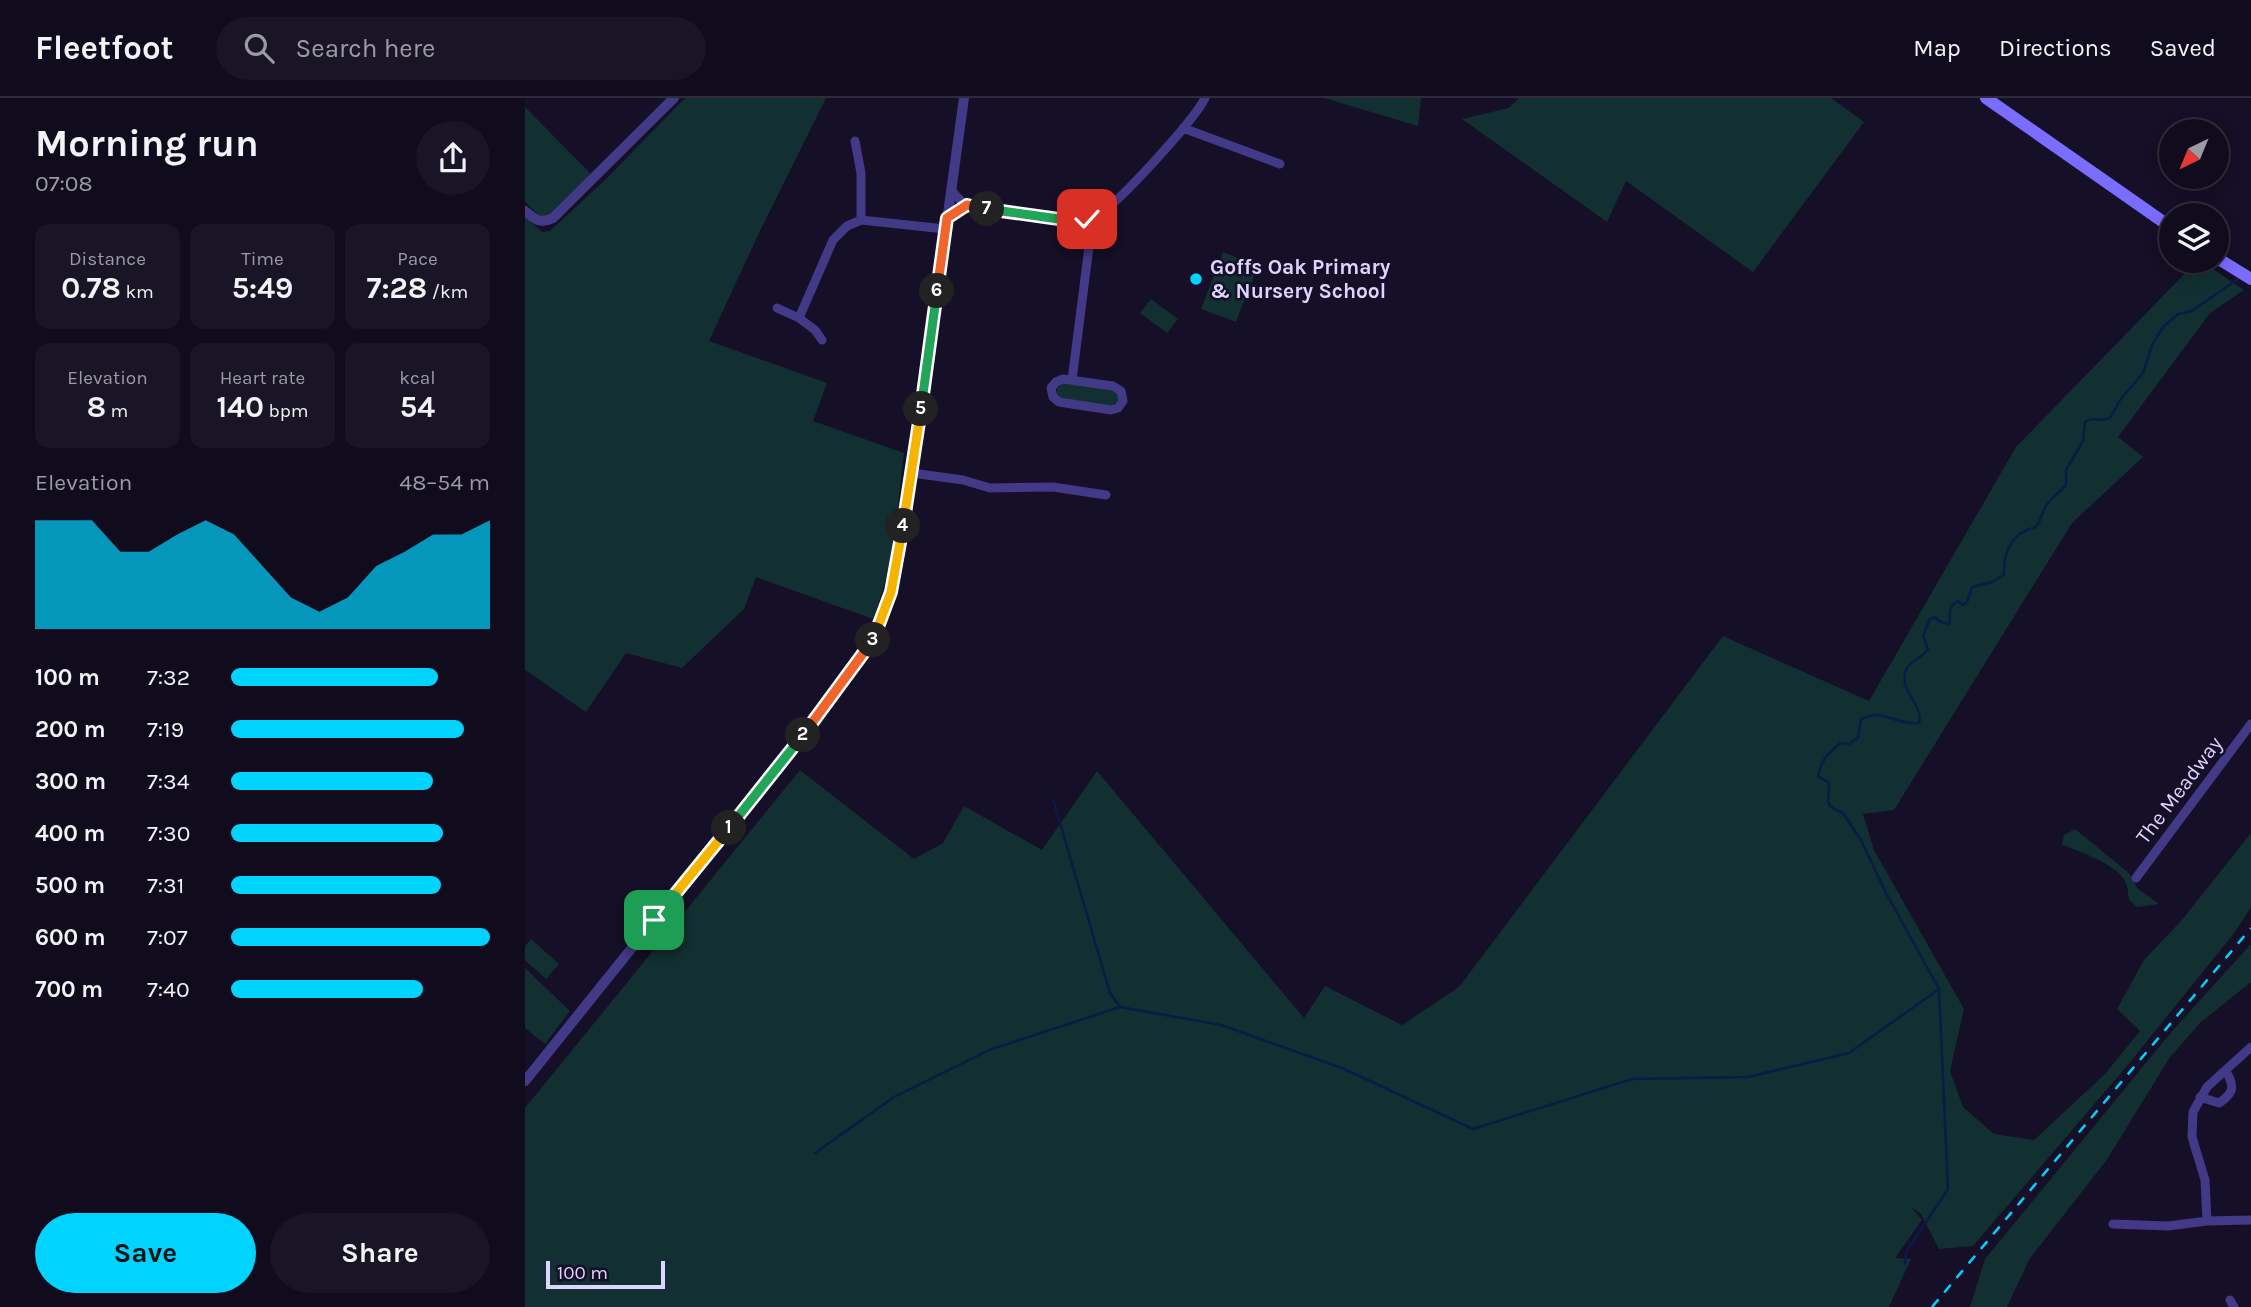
<!DOCTYPE html>
<meta charset="utf-8">
<style>
body{margin:0;font-family:Karla,sans-serif;background:#191426;color:#f1f3f6;height:100vh;display:flex;flex-direction:column;font-size:26px;white-space:nowrap}
*{box-sizing:border-box;margin:0}
p{font-size:23px;color:#9c9ba4}
.icon{flex:none;width:38px;height:38px;fill:none;stroke:currentColor;stroke-width:2;stroke-linecap:round;stroke-linejoin:round}
.map{position:relative;flex:1;overflow:hidden}
.details{display:flex;flex-direction:column;background:#100b1d;width:525px}
.details>*{flex:none}
.needle{width:46px;rotate:223deg}
.tools{position:absolute;left:1634px;top:21px;display:grid;gap:14px}
.tools a{display:grid;place-items:center;width:70px;height:70px;border-radius:50%;background:#100b1d;box-shadow:0 4px 18px #0003,0 0 0 2px #302b3b;font-size:35px}
.scale{position:absolute;left:21px;bottom:18px;width:119px;box-sizing:border-box;padding-left:7px;border:4px solid #ddd5ff;border-top:0;font-size:19px;line-height:24px;white-space:nowrap;color:#ddd5ff;-webkit-text-stroke:5px #150f27;paint-order:stroke}
.pin{position:absolute;display:grid;place-items:center;width:60px;height:60px;color:#fff;margin:-30px;border-radius:14px;box-shadow:0 4px 10px #0006}
.km{position:absolute;width:35px;height:35px;margin:-18px;border-radius:50%;background:#222;color:#fff;font-size:19px;line-height:35px;text-align:center}
.round{display:grid;place-items:center;flex:none;width:74px;height:74px;border-radius:37px;background:#191426}
.overview{display:flex;align-items:center;justify-content:space-between;height:119px;padding:0 35px}
h1{font-size:38px;font-weight:700;line-height:52px}
.stats{display:grid;grid-template-columns:repeat(3,1fr);gap:10px;height:119px;padding:7px 35px}
.stats div{display:grid;align-content:center;border-radius:14px;background:#191426;text-align:center}
.stats b{font-size:30px;font-weight:700}
.stats small{font-size:19px;font-weight:400}
.stats p{font-size:19px}
.chart{height:196px;padding:14px 35px}
.chart p{display:flex;justify-content:space-between}
.chart svg{width:100%;height:126px;margin-top:7px;fill:#01d3ff;opacity:.7}
.button{display:flex;gap:14px;margin-top:auto;padding:14px 35px}
.button a{flex:1;height:80px;border-radius:42px;background:#01d3ff;color:#111;font-size:28px;font-weight:700;line-height:80px;text-align:center}
.button a+a{background:#191426;color:#f1f3f6}
ul{padding:0 35px;list-style:none;font-size:23px}
li{display:grid;grid-template-columns:112px 84px 1fr;align-items:center;height:52px}
li i{height:18px;border-radius:9px;background:#01d3ff}
header{display:flex;align-items:center;gap:42px;box-sizing:border-box;height:98px;padding:0 35px;background:#100b1d;border-bottom:2px solid #302b3b}
header strong{font-size:33px}
nav{display:flex;gap:38px;margin-inline-start:auto;font-size:24px}
.search{width:490px;height:63px;background:#191426;display:flex;align-items:center;gap:18px;box-sizing:border-box;padding:0 24px;border-radius:38px;color:#9c9ba4;font-size:26px}
main{display:flex;flex:1;min-height:0}
.map>svg:first-child{display:block}
</style>
<header>
<strong>Fleetfoot</strong>
<div class="search"><svg class="icon" aria-label="search" viewBox="0 0 24 24"><circle cx="10" cy="10" r="6"/><path d="M15 15l6 6"/></svg>Search here</div>
<nav><a>Map</a><a>Directions</a><a>Saved</a></nav>
</header>
<main>
<section class="details">
<div class="overview"><div><h1>Morning run</h1><p>07:08</p></div><a class="round"><svg class="icon" aria-label="share" viewBox="0 0 24 24"><path d="M12 15V3M7 8l5-5 5 5M5 13v7h14v-7"/></svg></a></div>
<div class="stats">
<div><p>Distance</p><b>0.78<small> km</small></b></div>
<div><p>Time</p><b>5:49</b></div>
<div><p>Pace</p><b>7:28<small> /km</small></b></div>
</div>
<div class="stats">
<div><p>Elevation</p><b>8<small> m</small></b></div>
<div><p>Heart rate</p><b>140<small> bpm</small></b></div>
<div><p>kcal</p><b>54</b></div>
</div>
<div class="chart"><p><span>Elevation</span>48–54 m</p>
<svg viewBox="0 0 160 44" preserveAspectRatio="none"><path d="M0 44V6L10 6L20 6L30 17L40 17L50 11L60 6L70 11L80 22L90 33L100 38L110 33L120 22L130 17L140 11L150 11L160 6V44z"/></svg>
</div>
<ul>
<li><b>100 m</b>7:32<i style="width:80%"></i></li>
<li><b>200 m</b>7:19<i style="width:90%"></i></li>
<li><b>300 m</b>7:34<i style="width:78%"></i></li>
<li><b>400 m</b>7:30<i style="width:82%"></i></li>
<li><b>500 m</b>7:31<i style="width:81%"></i></li>
<li><b>600 m</b>7:07<i style="width:100%"></i></li>
<li><b>700 m</b>7:40<i style="width:74%"></i></li>
</ul>
<div class="button"><a>Save</a><a>Share</a></div>
</section>
<div class="map">
<svg width="1726" height="1209" viewBox="0 0 1726 1209">
<rect width="100%" height="100%" fill="#150f27"/>
<path fill="#123031" d="M160,0H301L234,135L184,243L302,285L288,323L379,355C372,410 369,469 348,521L231,479L219,511L157,570L101,555L61,614L0,572V118L17,134L25,133L81,81Z
M799,0H896L893,28Z
M994,0H1306L1339,24L1228,174L1101,83L1082,124L937,21L984,10Z
M0,9L67,77L25,118H15L0,104Z
M698,154L733,168L711,224L676,211Z
M1672,163H1676L1719,192L1685,215L1593,339L1618,359L1547,425L1369,712L1338,716L1349,752L1439,911L1425,973L1438,1009L1469,1036L1509,1042L1580,976L1615,933L1592,911L1619,862L1656,823L1726,735V809L1710,834L1602,968L1448,1148L1414,1151L1396,1116L1386,1109L1397,1122L1370,1160L1386,1161L1364,1209H0V1010L275,672L389,761L418,745L439,708L517,752L572,673L779,920L800,888L877,927L934,889L1198,538L1344,603L1491,349Z
M626,201L653,221L642,235L615,215Z
M540,284L587,292L593,296V303L587,308L536,301L532,297V290Z
M1550,731L1605,776L1612,790L1634,806L1612,809L1604,802C1603,797 1603,789 1601,785C1593,766 1555,754 1537,747L1539,737Z
M6,841L34,866L21,881L0,862V848Z
M1726,846V884L1676,924L1645,959L1581,1063L1505,1160L1482,1209H1445L1460,1161L1648,932Z
M0,870L45,913L20,946L0,930Z"/>
<g fill="none" stroke-linecap="round" stroke-linejoin="round">
<path stroke="#091b46" stroke-width="2.5" d="M528,701L585,895L595,909
M290,1055L369,999L464,952L595,909L696,927L817,970L948,1031L1107,981L1223,979L1324,955L1414,891L1360,793L1336,742L1318,715L1307,710L1303,704L1304,685L1293,678C1296,662 1304,654 1316,645L1324,646L1333,640L1336,621C1341,619 1348,616 1353,617C1367,619 1380,627 1394,625C1399,606 1371,591 1382,570C1386,562 1398,560 1403,551L1398,538L1405,521L1410,519L1414,523L1423,526L1425,524C1425,514 1423,508 1433,503L1438,507L1442,504L1447,489L1467,484L1479,477C1478,454 1487,434 1511,429C1516,422 1517,415 1521,408C1527,398 1535,395 1541,387V372L1558,343L1560,324L1566,321L1579,322L1586,319L1595,302L1618,275L1627,247L1638,229L1653,216L1667,213L1714,180
M1380,1166L1381,1154L1423,1091L1414,892"/>
<path stroke="#423987" stroke-width="9" d="M658,30L755,66
M426,92L436,103L445,108L548,123C557,121 566,120 574,116C594,105 670,21 680,0
M336,122L420,131
M252,210L274,220L308,142L322,128L336,122V75L330,43
M274,220L290,232L297,242
M538,281L588,288L596,293L598,303L593,310L586,312L534,304L528,299L526,290L531,284Z
M547,282L565,141L562,121
M387,375L438,382L465,390L528,389L581,397
M1611,780L1726,626
M1675,999L1694,1005C1709,995 1710,989 1701,973
M1682,1123L1680,1082L1667,1039L1668,1014L1682,989L1726,949
M1588,1126L1643,1128L1682,1123L1726,1122
M1705,1202L1709,1209"/>
<path stroke="#423987" stroke-width="10" d="M0,113C11,122 15,126 28,120L149,0
M0,983L266,652L345,549C376,486 384,401 393,332C409,221 423,111 439,0"/>
<path stroke="#7a6cff" stroke-width="12" d="M1461,0L1647,130
M1692,160L1726,181"/>
<path stroke="#01d3ff" stroke-width="2.5" stroke-dasharray="10 9" stroke-linecap="butt" d="M1407,1209L1726,830"/>
</g>
<g fill="none" stroke-linecap="round" stroke-linejoin="round">
<g stroke="#fff" stroke-width="14">
<path id="split-1" d="M129,822L204,730"/>
</g>
<g stroke="#fff" stroke-width="14">
<path id="split-2" d="M204,730L278,637"/>
</g>
<g stroke="#fff" stroke-width="14">
<path id="split-3" d="M278,637L348,542"/>
</g>
<g stroke="#fff" stroke-width="14">
<path id="split-4" d="M348,542L366,494L378,428"/>
</g>
<g stroke="#fff" stroke-width="14">
<path id="split-5" d="M378,428L396,311"/>
</g>
<g stroke="#fff" stroke-width="14">
<path id="split-6" d="M396,311L412,193"/>
</g>
<g stroke="#fff" stroke-width="14">
<path id="split-7" d="M412,193L422,120L442,107L462,111"/>
</g>
<g stroke="#fff" stroke-width="14">
<path id="split-8" d="M462,111L548,123L562,121"/>
</g>
<use href="#split-1" stroke="#f5b400" stroke-width="9"/>
<use href="#split-2" stroke="#22a559" stroke-width="9"/>
<use href="#split-3" stroke="#f0652b" stroke-width="9"/>
<use href="#split-4" stroke="#f5b400" stroke-width="9"/>
<use href="#split-5" stroke="#f5b400" stroke-width="9"/>
<use href="#split-6" stroke="#22a559" stroke-width="9"/>
<use href="#split-7" stroke="#f0652b" stroke-width="9"/>
<use href="#split-8" stroke="#22a559" stroke-width="9"/>
</g>
<circle fill="#01d3ff" stroke="#150f27" stroke-width="2.5" cx="671" cy="181" r="7"/>
<g text-anchor="middle" stroke-width="5" stroke-linejoin="round" paint-order="stroke">
<g font-size="21" font-weight="bold" fill="#ddd5ff" stroke="#150f27" text-anchor="start">
<text x="685" y="176">Goffs Oak Primary<tspan x="685" dy="24">&amp; Nursery School</tspan></text>
</g>
<g font-size="21" fill="#ddd5ff" stroke="#150f27">
<text transform="translate(1654 692) rotate(-53)" y="7">The Meadway</text>
</g>
</g>
</svg>
<div class="tools">
<a><svg class="needle" viewBox="-14 -14 28 28"><path d="M0-13l5 13h-10z" fill="#e53935"/><path d="M0 13l5-13h-10z" fill="#9c9ba4"/></svg></a>
<a><svg class="icon" aria-label="layers" viewBox="0 0 24 24"><path d="M12 4l9 5-9 5-9-5zM3 14l9 5 9-5"/></svg></a>
</div>
<div class="scale">100 m</div>
<div class="pin" style="left:129px;top:822px;background:#1e9e55"><svg class="icon" aria-label="arrive" viewBox="0 0 24 24"><path d="M6 21V4h12l-3 4 3 4H6"/></svg></div>
<div class="pin" style="left:562px;top:121px;background:#d93025"><svg class="icon" aria-label="check" viewBox="0 0 24 24"><path d="M5 12l5 5 9-10"/></svg></div>
<b class="km" style="left:204px;top:730px">1</b>
<b class="km" style="left:278px;top:637px">2</b>
<b class="km" style="left:348px;top:542px">3</b>
<b class="km" style="left:378px;top:428px">4</b>
<b class="km" style="left:396px;top:311px">5</b>
<b class="km" style="left:412px;top:193px">6</b>
<b class="km" style="left:462px;top:111px">7</b>
</div>
</main>
